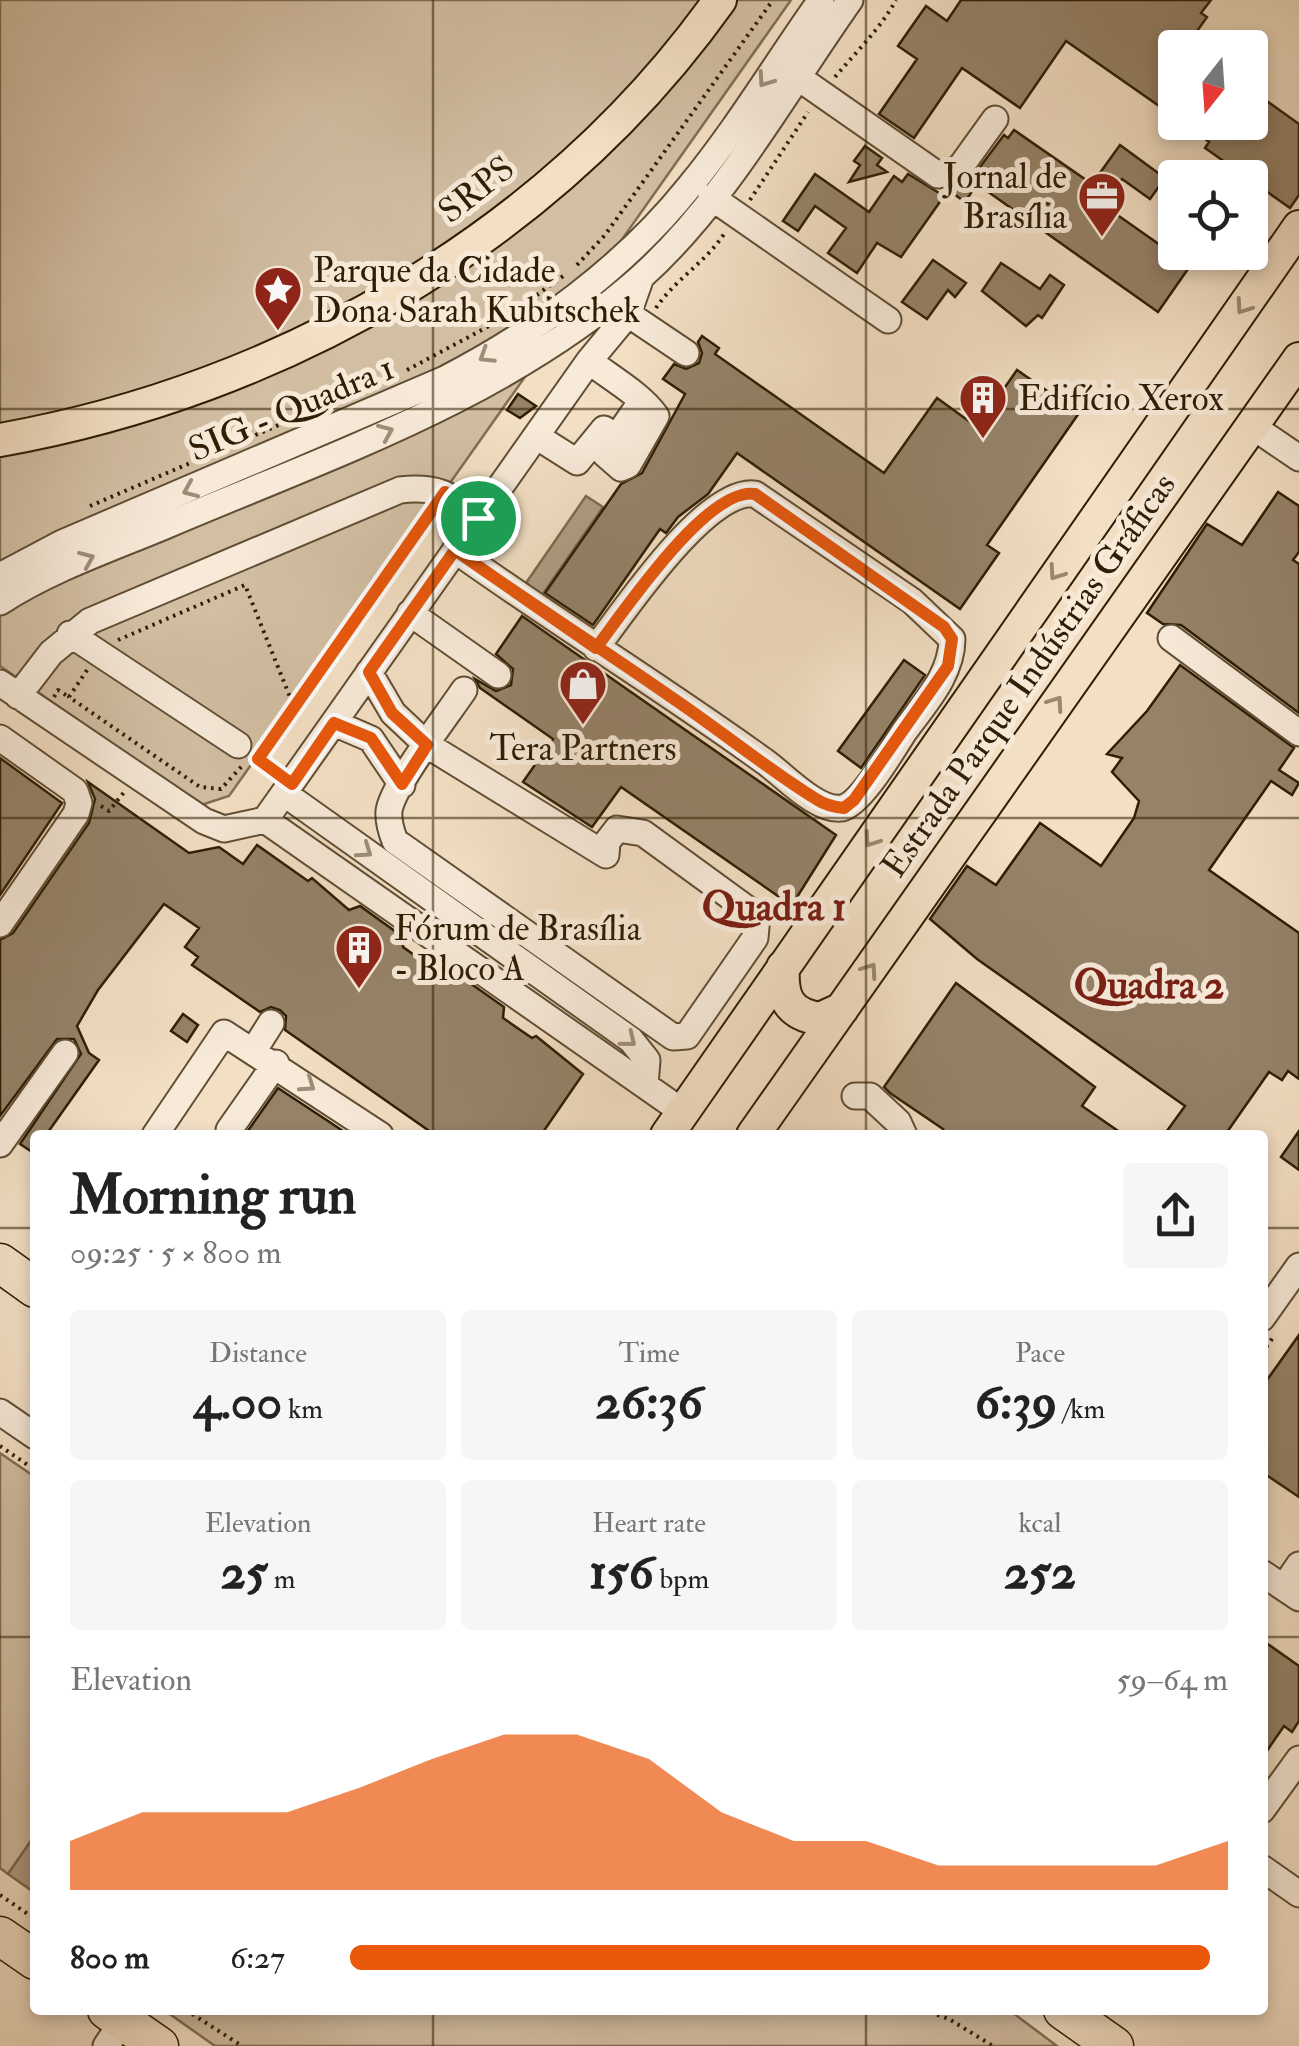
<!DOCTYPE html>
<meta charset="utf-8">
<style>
body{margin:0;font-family:"IM FELL Double Pica",serif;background:#f6f6f6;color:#222;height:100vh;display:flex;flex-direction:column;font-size:38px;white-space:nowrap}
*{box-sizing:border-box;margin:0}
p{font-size:32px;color:#767676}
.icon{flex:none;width:55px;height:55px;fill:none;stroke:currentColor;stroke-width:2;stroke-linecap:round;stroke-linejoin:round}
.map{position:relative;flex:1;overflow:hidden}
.panel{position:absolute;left:30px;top:1130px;width:1238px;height:885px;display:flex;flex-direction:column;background:#fff;border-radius:10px;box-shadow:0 5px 15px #0003}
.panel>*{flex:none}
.needle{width:65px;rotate:197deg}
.tools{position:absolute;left:1158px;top:30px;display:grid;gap:20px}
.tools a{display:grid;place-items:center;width:110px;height:110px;border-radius:10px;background:#fff;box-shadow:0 5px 15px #0003;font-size:50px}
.pin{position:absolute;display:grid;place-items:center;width:85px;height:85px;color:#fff;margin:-42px;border:5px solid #fff;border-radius:50%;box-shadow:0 2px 10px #0007}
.round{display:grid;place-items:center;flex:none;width:105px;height:105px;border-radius:10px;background:#f6f6f6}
.overview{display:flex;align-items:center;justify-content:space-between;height:170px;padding:0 40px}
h1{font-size:55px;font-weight:700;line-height:75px}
.stats{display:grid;grid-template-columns:repeat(3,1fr);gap:15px;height:170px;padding:10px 40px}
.stats div{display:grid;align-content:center;border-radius:10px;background:#f6f6f6;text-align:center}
.stats b{font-size:50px;font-weight:700}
.stats small{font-size:28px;font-weight:400}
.stats p{font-size:28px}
.chart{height:280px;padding:20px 40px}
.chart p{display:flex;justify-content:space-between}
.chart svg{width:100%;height:180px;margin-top:10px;fill:#ea580c;opacity:.7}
ul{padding:0 40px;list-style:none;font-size:32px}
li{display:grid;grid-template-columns:160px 120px 1fr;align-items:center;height:75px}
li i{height:25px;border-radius:12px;background:#ea580c}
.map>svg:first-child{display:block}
</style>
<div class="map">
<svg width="1299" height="2046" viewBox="0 0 1299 2046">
<rect width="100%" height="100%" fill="#f3dfc4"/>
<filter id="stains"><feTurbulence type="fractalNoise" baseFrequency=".002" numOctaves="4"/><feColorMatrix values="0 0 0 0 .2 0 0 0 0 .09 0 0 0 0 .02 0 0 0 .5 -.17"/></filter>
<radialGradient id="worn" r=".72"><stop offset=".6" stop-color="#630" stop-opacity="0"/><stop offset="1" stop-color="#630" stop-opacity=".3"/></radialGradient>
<path fill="#d2bea3" stroke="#806e54" stroke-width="2.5" d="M0,0H791L229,796L201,805L0,666Z
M0,1453L35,1477V1835L8,1874L0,1868Z
M164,2010H1009L1057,2046H215Z"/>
<path fill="#b09d83" stroke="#7c6a50" stroke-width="2.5" d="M586,496L603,507L542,595L526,583Z
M35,1835V1893L8,1874Z"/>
<path fill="#958268" stroke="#2f1e04" stroke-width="2.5" d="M961,0H1211L1201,13L1207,17L1185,48H1175V117L1066,41L1020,108L962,68L914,138L879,114L917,59L898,46L926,6L947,21Z
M1250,89L1299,124V195L1290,208L1205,148L1209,142L1182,122H1250Z
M1014,130L1092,184L1120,145L1165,178L1150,199L1122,179L1106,207L1190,266L1158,312L977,184L965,202L947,189L971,179L1004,135L1008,138Z
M865,146L882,158L877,165L887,172L849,182L860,165L854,161Z
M815,174L869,212L894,176L902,182L908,174L944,196L901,257L877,243L857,273L828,253L846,228L815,206L798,231L783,221Z
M933,260L966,283L955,297L948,290L927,319L902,302Z
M1001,263L1040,289L1050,275L1064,285L1042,318L1038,315L1026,326L982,291Z
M702,336L719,348L715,354L884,473L937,398L977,427L1017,370L1079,413L987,545L999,553L960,609L737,453L708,494L678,517L666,533L660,529L593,625L545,593L621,484L642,473L685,394L663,379L674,364L686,369L699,363L702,353L698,342Z
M518,394L536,406L520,418L507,410Z
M1278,492L1299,506V552L1293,560L1299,564V713L1181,625L1163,624L1147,613L1207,524L1242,545Z
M522,616L836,835L797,897L788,903L621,787L592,827L523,782L553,739L480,688L475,679L496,691L511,685L513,669L496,654Z
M904,660L925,675L861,768L838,751Z
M1180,665L1294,748L1279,770L1299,783L1292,795L1271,781L1209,870L1299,933V1079L1288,1071L1282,1080L1269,1072L1225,1135H1164L1185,1106L977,959L930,919L967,866L996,885L1040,823L1101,866L1134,818L1139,801L1112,772L1122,758L1107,754L1147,711Z
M0,758L62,803L0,895Z
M88,782L189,853L219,847L243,864L257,845L308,881L312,878L349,910L360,906L403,937V947L449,980L460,976L504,1007L503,1018L532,1038L536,1036L583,1074L541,1135H435L285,1030L286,1016L280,1010L271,1007L260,1012L192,965L198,957L185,947L199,928L164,904L98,990L77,1026L89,1053L99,1060L46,1135H35V1154L20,1144L81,1054L74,1039H57L0,1116V940L13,933L89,823L95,799Z
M956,983L1095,1087L1082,1106L1124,1135H938L943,1129L890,1093L884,1087Z
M183,1014L198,1025L187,1042L171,1031Z
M278,1088L328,1121L349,1135H245Z
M1299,1131V1170L1281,1157Z
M1299,1335V1497L1262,1472V1387Z
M1262,1640L1299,1666V1721L1292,1732L1284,1726L1262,1758Z"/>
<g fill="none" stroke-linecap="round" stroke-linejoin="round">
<g stroke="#604e34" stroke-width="29">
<path id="minor" d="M796,76L938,175L959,169L995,119
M711,197L888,320
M628,314L686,353
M589,361C611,378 640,394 656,416L628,465L621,468L605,454L641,402
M1252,426L1299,458
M536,436L577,462L604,429
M455,550C557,623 663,688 764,761C783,774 817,812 842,808C861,804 893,749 904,732C924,704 952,675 952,639L912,601L755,494C707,487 624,611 596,648
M0,576L62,543L445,379C536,332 625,267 689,187C737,129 777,62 821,0
M0,602C51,569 110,549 165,526C329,456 504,398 640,278C725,202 784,93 850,0
M410,613L498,675
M70,634L238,745
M1171,638L1299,733
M369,672L393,713L427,745L606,855L607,842L617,829L643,833L757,916L755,938L687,1036L673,1037L395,841C391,831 388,822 389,811C392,786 448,714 464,690
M0,683L204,821L224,829L265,820L589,361L628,314L641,277
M18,696L51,653L90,621L400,490C435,486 453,494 478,517
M334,723L371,739L402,785
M0,738L75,791L79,803L76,814L0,924
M285,794L631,1040L647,1060L645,1085
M265,820L683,1112
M254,1050L271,1023
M855,1096H870L898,1122L904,1135
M229,1130L276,1063
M155,1135L224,1033L380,1135
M0,1144L65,1053
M1262,1318L1299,1266
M0,1412L35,1436
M1262,1573L1299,1598
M1284,1587L1299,1565
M1262,1810L1299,1759
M1262,1868L1299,1894
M106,2046L123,2021"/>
</g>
<g stroke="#2f1e04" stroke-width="36">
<path id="major" d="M0,440C282,390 552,236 720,0
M783,967C781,997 788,1014 820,1019L842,1009
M667,1135L1299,227
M753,1135L1299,359"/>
</g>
<g stroke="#2f1e04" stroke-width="41">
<path id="highway" d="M0,1263L35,1288
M0,1936L35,1960
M107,2010L159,2046
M1063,2010L1114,2046"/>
</g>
<path stroke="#2f1e04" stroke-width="4" stroke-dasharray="2.5 5" stroke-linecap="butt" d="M835,77C857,51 880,29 896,0
M750,200L808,112
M577,265L605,235L773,0
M656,308C676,278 707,262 726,231
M407,370L506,317L566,274
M90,506L302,415
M118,640L245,585L294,707
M87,670L69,697L200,787L221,789L242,766
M54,697L58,690L69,697
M258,759L431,514
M258,759L275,771
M101,806L109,811L125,791
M1262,1353L1274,1336
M0,1446L35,1470
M0,1895L35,1919
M186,2010L242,2046
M923,2010L949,2019L993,2046"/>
<use href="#minor" stroke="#f7ead9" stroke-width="25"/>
<use href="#major" stroke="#f3dfc4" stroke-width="32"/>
<use href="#highway" stroke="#f3dfc4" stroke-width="38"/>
</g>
<defs><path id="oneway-chevron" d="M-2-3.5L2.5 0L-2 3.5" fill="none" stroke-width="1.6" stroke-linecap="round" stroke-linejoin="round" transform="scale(2.5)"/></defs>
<g stroke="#9d8e79">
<use href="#oneway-chevron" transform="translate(765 80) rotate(125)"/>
<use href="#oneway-chevron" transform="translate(486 356) rotate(148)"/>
<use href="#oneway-chevron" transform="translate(386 432) rotate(-23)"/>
<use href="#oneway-chevron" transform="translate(190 490) rotate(157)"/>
<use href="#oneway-chevron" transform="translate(87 559) rotate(-23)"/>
<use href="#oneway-chevron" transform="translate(365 851) rotate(35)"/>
<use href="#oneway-chevron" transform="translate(629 1040) rotate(39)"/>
<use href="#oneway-chevron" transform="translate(308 1085) rotate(35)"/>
</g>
<g stroke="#9b886e">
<use href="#oneway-chevron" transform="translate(1243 307) rotate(125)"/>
<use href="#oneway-chevron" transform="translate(1056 573) rotate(125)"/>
<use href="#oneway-chevron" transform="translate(1056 703) rotate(-55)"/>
<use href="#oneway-chevron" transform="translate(871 840) rotate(125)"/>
<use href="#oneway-chevron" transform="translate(870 970) rotate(-55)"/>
</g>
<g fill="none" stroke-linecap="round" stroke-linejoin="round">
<g stroke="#fff" stroke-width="20">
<path id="route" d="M478,518L445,492L258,759L292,784L334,723L371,738L402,784L427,745L392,713L369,672L455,550L596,648C624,611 708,486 755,494L944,627L952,639L948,666L854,800L844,808C834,807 825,805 816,799C766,768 720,730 671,697C600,647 526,601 455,550L478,518"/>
</g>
<use href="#route" stroke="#ea580c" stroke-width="12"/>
</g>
<path fill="none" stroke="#2f1e04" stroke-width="2.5" stroke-opacity="0.55" d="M433,0V1135M866,0V1135M0,409H1299M0,818H1299M0,1228H35M1262,1228H1299M0,1637H35M1262,1637H1299M433,2010V2046M866,2010V2046"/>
<defs>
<g id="office-pin" transform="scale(2.5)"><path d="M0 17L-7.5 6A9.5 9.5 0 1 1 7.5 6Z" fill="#8f2418" stroke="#f7ead9"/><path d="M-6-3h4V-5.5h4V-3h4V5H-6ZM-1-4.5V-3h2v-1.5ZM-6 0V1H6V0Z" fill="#fff"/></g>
<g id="sight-pin" transform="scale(2.5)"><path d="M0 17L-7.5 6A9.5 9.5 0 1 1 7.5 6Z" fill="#8f2418" stroke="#f7ead9"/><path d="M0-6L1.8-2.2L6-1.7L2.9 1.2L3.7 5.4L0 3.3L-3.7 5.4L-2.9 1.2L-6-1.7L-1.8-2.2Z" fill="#fff"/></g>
<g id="building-pin" transform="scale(2.5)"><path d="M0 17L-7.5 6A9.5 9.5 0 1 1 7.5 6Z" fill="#8f2418" stroke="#f7ead9"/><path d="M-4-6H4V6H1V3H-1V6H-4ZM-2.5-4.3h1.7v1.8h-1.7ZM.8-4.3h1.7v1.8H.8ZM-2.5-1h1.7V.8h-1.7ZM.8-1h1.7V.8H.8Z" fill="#fff"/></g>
<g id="shop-pin" transform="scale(2.5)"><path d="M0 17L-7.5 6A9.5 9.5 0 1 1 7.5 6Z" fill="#8f2418" stroke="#f7ead9"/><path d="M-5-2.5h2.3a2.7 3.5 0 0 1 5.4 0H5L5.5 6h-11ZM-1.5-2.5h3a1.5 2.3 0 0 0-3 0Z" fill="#fff"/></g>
</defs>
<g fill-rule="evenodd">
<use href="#office-pin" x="1102" y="196"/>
<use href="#sight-pin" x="278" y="290"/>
<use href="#building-pin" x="983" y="398"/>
<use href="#shop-pin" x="583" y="684"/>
<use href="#building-pin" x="359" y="948"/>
</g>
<g text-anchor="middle" stroke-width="10" stroke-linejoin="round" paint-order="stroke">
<g font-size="35" fill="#2f1e04" stroke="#f7ead9" text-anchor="start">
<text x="1067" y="188" text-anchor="end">Jornal de<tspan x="1067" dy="40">Brasília</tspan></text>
<text x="313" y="282">Parque da Cidade<tspan x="313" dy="40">Dona Sarah Kubitschek</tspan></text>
<text x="1018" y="410">Edifício Xerox</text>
<text x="583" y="760" text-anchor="middle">Tera Partners</text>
<text x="394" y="940">Fórum de Brasília<tspan x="394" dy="40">- Bloco A</tspan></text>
</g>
<g font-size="35" fill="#2f1e04" stroke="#f7ead9">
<text transform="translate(476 189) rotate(-38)" y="12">SRPS</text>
<text transform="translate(291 408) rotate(-23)" y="12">SIG - Quadra 1</text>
<text transform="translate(1028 675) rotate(-55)" y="12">Estrada Parque Indústrias Gráficas</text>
</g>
<g font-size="40" font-weight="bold" fill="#7a1f14" stroke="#f7ead9">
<text x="774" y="920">Quadra 1</text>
<text x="1149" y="998">Quadra 2</text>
</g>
</g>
<rect width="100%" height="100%" filter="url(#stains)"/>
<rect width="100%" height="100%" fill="url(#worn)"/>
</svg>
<div class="tools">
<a><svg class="needle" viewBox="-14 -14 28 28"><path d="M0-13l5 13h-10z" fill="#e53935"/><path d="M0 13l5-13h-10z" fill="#767676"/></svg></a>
<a><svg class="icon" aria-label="locate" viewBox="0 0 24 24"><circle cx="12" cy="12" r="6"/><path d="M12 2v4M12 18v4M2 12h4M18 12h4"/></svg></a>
</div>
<div class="pin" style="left:478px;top:518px;background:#1e9e55"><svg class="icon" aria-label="arrive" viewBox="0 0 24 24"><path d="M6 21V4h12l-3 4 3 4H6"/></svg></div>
<section class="panel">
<div class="overview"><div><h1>Morning run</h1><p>09:25 · 5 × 800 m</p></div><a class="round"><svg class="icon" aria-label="share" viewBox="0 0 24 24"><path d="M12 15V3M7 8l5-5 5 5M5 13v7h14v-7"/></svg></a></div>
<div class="stats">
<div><p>Distance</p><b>4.00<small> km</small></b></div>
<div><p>Time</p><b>26:36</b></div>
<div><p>Pace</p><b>6:39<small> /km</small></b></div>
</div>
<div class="stats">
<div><p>Elevation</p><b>25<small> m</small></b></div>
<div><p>Heart rate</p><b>156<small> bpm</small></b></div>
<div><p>kcal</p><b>252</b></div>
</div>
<div class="chart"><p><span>Elevation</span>59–64 m</p>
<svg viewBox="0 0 160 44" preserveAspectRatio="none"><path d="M0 44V32L10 25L20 25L30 25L40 19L50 12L60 6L70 6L80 12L90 25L100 32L110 32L120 38L130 38L140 38L150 38L160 32V44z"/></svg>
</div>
<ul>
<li><b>800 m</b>6:27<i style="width:98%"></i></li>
</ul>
</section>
</div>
